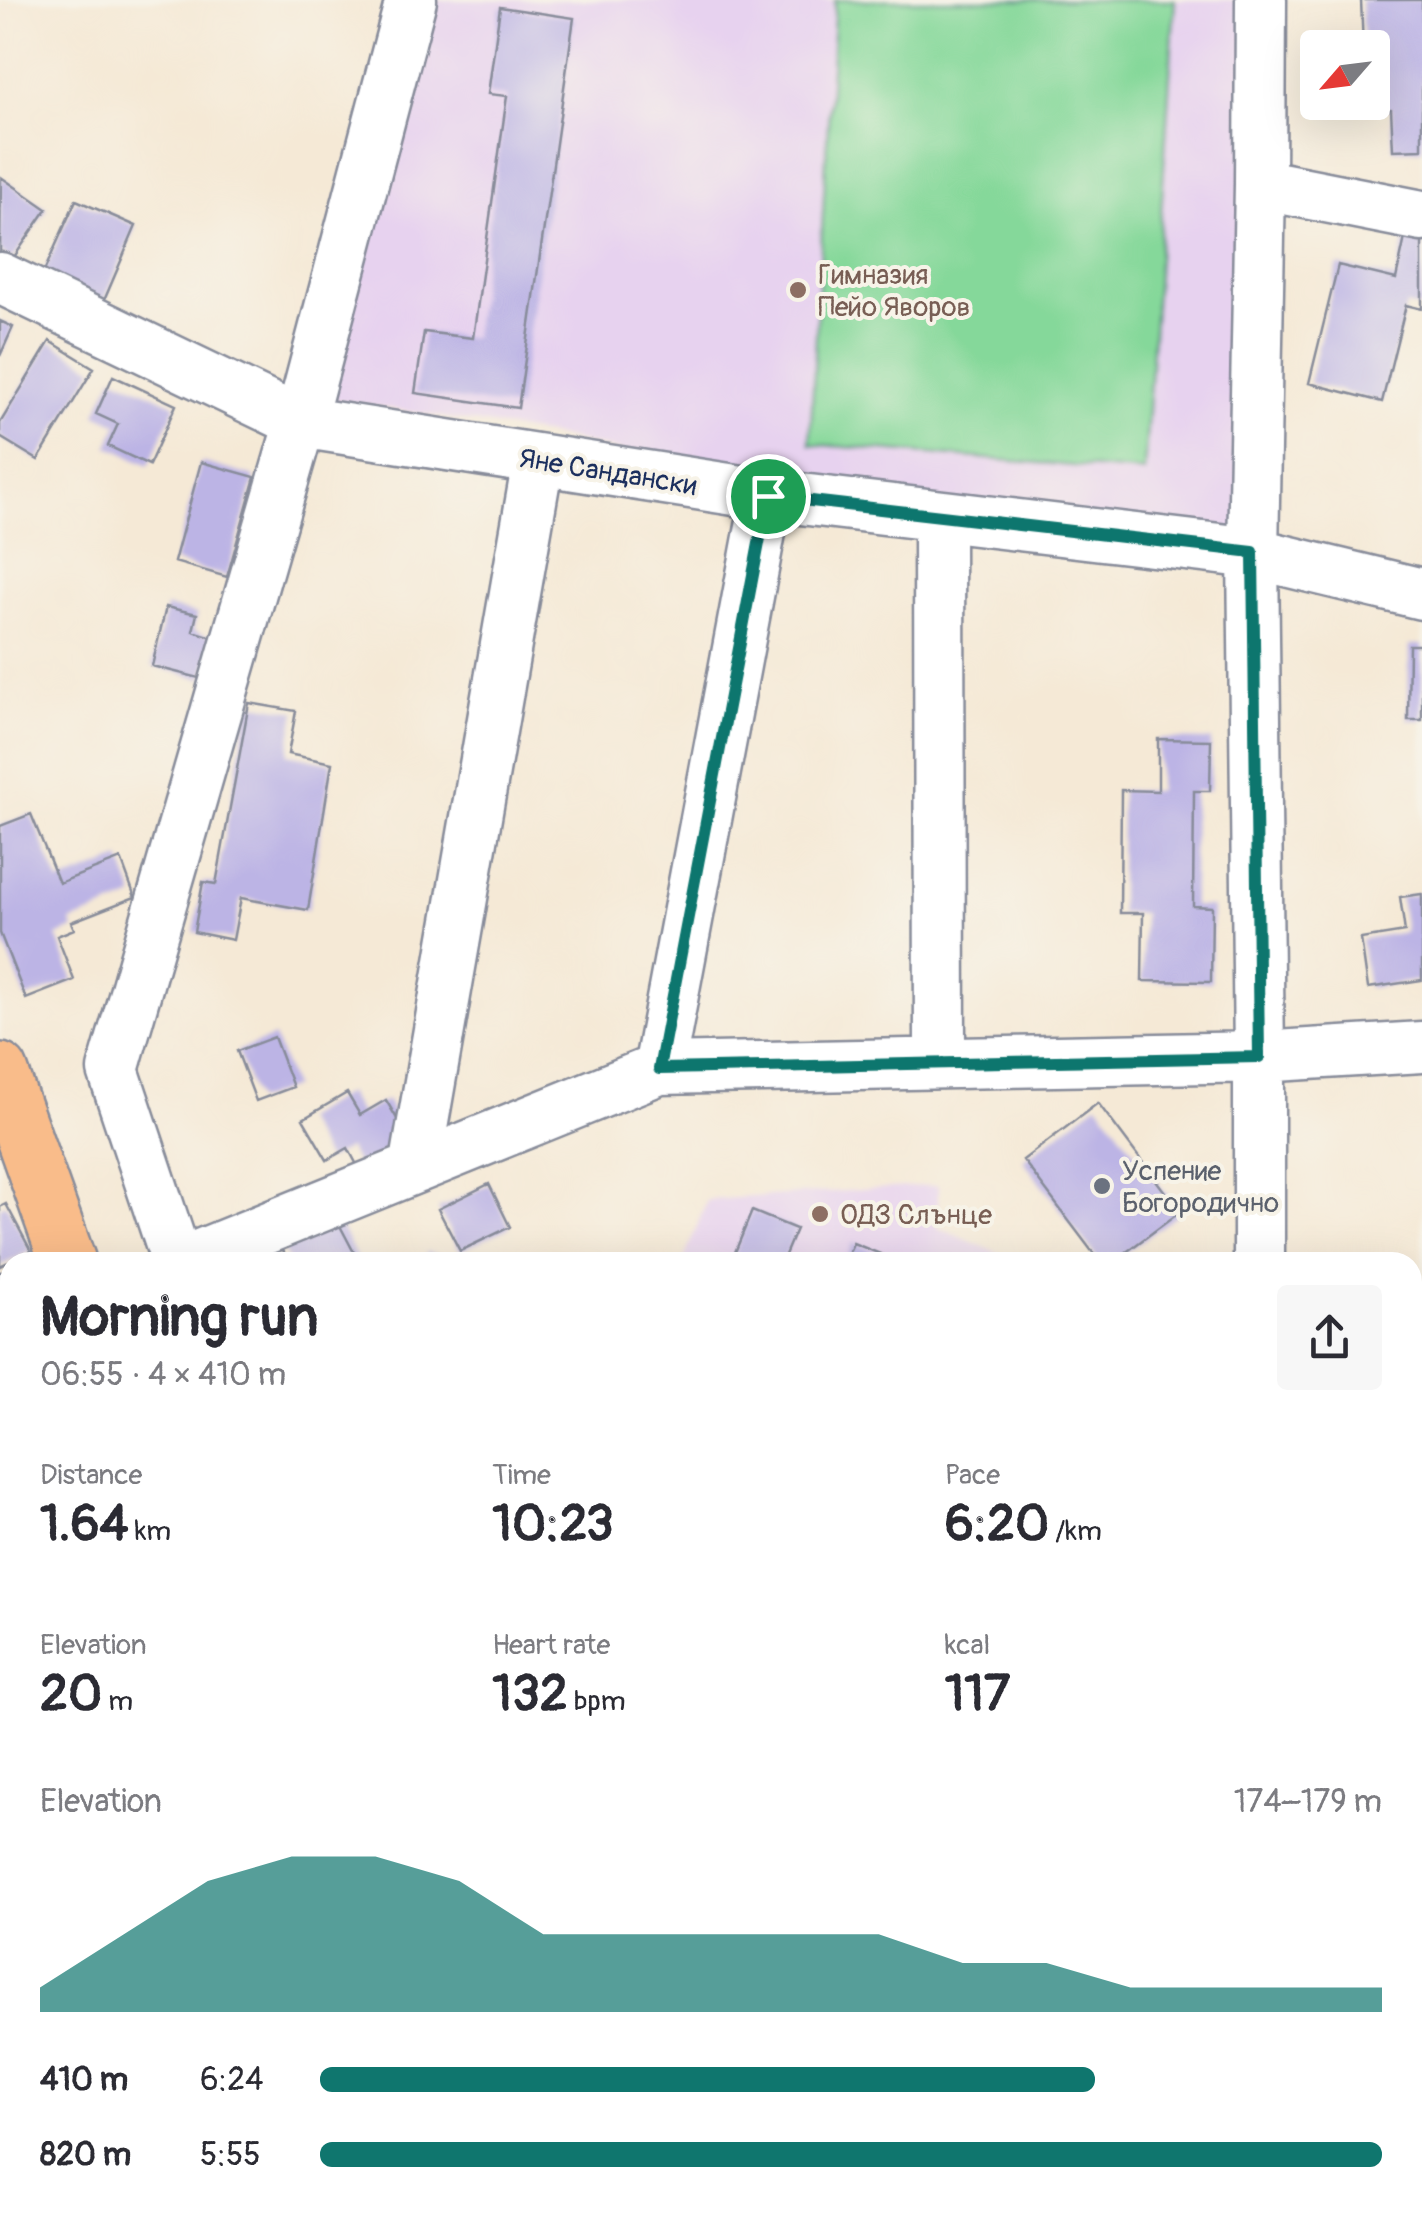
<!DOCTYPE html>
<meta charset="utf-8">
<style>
body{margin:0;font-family:Pangolin,sans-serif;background:#f7f7f7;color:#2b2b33;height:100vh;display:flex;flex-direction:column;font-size:38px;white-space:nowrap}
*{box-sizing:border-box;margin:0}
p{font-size:32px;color:#7c7c81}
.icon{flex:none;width:55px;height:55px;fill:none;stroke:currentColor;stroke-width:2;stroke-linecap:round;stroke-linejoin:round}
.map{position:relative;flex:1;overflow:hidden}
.details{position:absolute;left:0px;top:1252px;width:1422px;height:962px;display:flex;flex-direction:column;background:#fff;border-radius:30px 30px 0 0;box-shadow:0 10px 40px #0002}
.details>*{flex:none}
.needle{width:65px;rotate:242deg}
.buttons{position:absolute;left:1300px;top:30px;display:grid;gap:20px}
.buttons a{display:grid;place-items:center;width:90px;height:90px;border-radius:10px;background:#fff;box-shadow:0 10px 40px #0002;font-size:50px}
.pin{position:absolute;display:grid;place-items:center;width:85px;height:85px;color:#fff;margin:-42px;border:5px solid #fff;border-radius:50%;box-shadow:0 2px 10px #0007}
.round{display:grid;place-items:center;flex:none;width:105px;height:105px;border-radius:10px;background:#f7f7f7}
.head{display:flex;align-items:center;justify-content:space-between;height:170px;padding:0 40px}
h1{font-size:55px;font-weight:800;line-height:75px}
.stats{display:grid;grid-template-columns:repeat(3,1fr);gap:15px;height:170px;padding:10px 40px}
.stats div{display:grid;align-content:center}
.stats b{font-size:50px;font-weight:800}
.stats small{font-size:28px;font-weight:400}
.stats p{font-size:28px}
.chart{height:280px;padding:20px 40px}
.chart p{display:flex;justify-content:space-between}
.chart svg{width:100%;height:180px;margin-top:10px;fill:#0f766e;opacity:.7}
ul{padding:0 40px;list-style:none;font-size:32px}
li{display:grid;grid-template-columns:160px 120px 1fr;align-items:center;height:75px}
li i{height:25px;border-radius:12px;background:#0f766e}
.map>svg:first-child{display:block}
</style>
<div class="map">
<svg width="1422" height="2213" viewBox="0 0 1422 2213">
<rect width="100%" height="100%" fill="#f7f3e8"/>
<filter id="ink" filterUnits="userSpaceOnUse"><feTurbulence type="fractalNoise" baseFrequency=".01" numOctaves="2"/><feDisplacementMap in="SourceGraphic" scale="20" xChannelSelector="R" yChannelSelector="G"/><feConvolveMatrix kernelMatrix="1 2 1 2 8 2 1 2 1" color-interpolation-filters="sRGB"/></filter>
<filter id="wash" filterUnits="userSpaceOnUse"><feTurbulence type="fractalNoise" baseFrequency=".0048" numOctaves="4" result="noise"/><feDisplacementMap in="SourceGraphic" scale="40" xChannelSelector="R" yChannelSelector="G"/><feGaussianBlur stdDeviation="2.25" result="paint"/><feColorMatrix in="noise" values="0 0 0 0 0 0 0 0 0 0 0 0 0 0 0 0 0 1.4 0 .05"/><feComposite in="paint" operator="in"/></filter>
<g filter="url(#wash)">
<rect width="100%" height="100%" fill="#f5e9d6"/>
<path fill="#e7d2ef" d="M412,0H1261L1246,548L764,484L551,435L314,396Z
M938,1185V1228L1019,1262H683L707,1200Z"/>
<path fill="#85d89a" stroke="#50847c" stroke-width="2.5" d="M835,0H1175L1144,472L810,444Z
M0,1340L10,1342V1568L0,1571Z
M1412,1695H1422V2045H1412Z"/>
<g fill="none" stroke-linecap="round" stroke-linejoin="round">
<path stroke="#6bc2e8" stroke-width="65" d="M0,1485L10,1483
M1412,1754H1422"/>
</g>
<g id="blocks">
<path fill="#bcb4e5" d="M1361,0H1422V149L1393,150L1391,109L1365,110V102H1372V48H1363Z
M500,7L574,18L518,408L415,393L424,332L473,338L507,96L488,94Z
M1,177L47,209L12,260L0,251Z
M76,200L136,226L103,303L42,276Z
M1406,233L1422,236V309L1406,305L1382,402L1309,383L1338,265L1396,279Z
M0,321L13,327L0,356Z
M50,341L94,368L38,460L0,437V423Z
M113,376L176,405L149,465L108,446L118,424L96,414Z
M201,462L255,477L227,577L174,562Z
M166,607L197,614L193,631L213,637L203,679L152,666Z
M1409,645H1422V720H1408Z
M249,703L296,711L288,754L332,763L308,910L241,898L233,940L194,932L203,882L216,884Z
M1158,739L1211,740L1210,791H1194L1193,906L1212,907L1211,982L1142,981L1143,913H1120L1121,790L1158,791Z
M31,814L59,883L121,859L135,897L71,922L74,929L57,936L74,980L26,999L0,933V826Z
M1422,894V980L1368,988L1361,939L1405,932L1400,897Z
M274,1037L293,1087L256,1101L237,1051Z
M347,1093L360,1115L386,1100L416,1151L365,1180L348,1148L327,1160L303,1119Z
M1098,1103L1180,1212L1113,1262H1100L1023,1160Z
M489,1184L510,1227L460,1251L438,1209Z
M6,1204L31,1251L0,1266V1207Z
M752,1211L796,1229L782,1262H731Z
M337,1220L359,1262H289L282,1248Z
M853,1243L900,1262H845Z
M427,1252L462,1261L461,1262H424Z
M1412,1442L1422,1453V1509L1412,1518Z
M10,1599V1881L0,1883V1602Z
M0,2111L10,2147V2195L0,2197Z
M798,2205H851L855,2213H802Z
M878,2205H941L920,2213H881Z"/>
</g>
</g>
<g filter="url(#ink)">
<use href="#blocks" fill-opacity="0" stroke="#888c9a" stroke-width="2.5"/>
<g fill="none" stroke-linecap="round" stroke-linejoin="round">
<g stroke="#888c9a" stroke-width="55">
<path id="minor" d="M1260,184L1422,216
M0,278L300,422L767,495L1253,553L1422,594
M939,516L940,1063
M659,1069L767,495
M415,1168L538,461
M177,1262L113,1070L300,422L411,0
M183,1262L659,1069L1259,1057L1422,1047
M1259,1262V1057L1253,553L1260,184L1261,0
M0,1298L10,1302
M1412,1361H1422
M1412,2061H1422
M692,2205L694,2213
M1215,2205L1220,2213
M383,2213L435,2205"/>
</g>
<g stroke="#888c9a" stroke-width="60">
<path id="major" d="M0,1071L68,1262
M362,2205L365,2213
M277,2213L279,2205"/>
</g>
<path stroke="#888c9a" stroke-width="6" stroke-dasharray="8 8" stroke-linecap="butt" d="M0,1596L10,1593
M1412,1655L1422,1654
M1412,1859L1422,1860"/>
<use href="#minor" stroke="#fff" stroke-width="50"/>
<use href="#major" stroke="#f9bc8a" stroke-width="55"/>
</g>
</g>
<g fill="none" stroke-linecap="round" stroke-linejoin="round" filter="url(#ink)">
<g stroke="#fff" stroke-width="20">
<path id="route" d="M768,496L1253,552L1259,1057L659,1069Z"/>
</g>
<use href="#route" stroke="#0f766e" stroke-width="12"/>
</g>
<g fill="#8d6e63" stroke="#f7f3e8" stroke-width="4">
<circle cx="798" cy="290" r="10"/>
<circle cx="820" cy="1214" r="10"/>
</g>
<circle fill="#6b7280" stroke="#f7f3e8" stroke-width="4" cx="1102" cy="1186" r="10"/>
<g text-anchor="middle" stroke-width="8" stroke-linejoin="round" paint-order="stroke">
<g font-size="28" fill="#785e54" stroke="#f7f3e8" text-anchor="start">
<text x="818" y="284">Гимназия<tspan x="818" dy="32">Пейо Яворов</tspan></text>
<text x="840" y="1224">ОДЗ Слънце</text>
</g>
<g font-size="28" fill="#1b2f5e" stroke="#f7f3e8">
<text transform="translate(608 471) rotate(9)" y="10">Яне Сандански</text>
</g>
<g font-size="28" fill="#5b616d" stroke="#f7f3e8" text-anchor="start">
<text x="1122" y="1180">Успение<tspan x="1122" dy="32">Богородично</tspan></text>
</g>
</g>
</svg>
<div class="buttons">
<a><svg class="needle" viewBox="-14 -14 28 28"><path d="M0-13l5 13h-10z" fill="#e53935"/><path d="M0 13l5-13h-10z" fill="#7c7c81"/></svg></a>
</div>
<div class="pin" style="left:768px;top:496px;background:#1e9e55"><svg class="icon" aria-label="arrive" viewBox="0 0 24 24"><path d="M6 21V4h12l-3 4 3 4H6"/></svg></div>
<section class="details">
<div class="head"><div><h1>Morning run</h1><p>06:55 · 4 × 410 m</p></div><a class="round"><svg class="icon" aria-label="share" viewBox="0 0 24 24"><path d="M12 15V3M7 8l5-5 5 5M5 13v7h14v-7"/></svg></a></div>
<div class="stats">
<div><p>Distance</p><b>1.64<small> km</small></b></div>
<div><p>Time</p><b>10:23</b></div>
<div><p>Pace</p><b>6:20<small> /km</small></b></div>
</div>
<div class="stats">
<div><p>Elevation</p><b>20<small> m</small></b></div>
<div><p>Heart rate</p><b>132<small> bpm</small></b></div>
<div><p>kcal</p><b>117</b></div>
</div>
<div class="chart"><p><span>Elevation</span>174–179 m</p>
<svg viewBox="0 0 160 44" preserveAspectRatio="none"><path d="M0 44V38L10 25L20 12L30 6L40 6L50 12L60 25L70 25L80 25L90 25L100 25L110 32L120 32L130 38L140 38L150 38L160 38V44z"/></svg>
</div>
<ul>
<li><b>410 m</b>6:24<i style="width:73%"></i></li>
<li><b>820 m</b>5:55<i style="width:100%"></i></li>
</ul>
</section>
</div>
